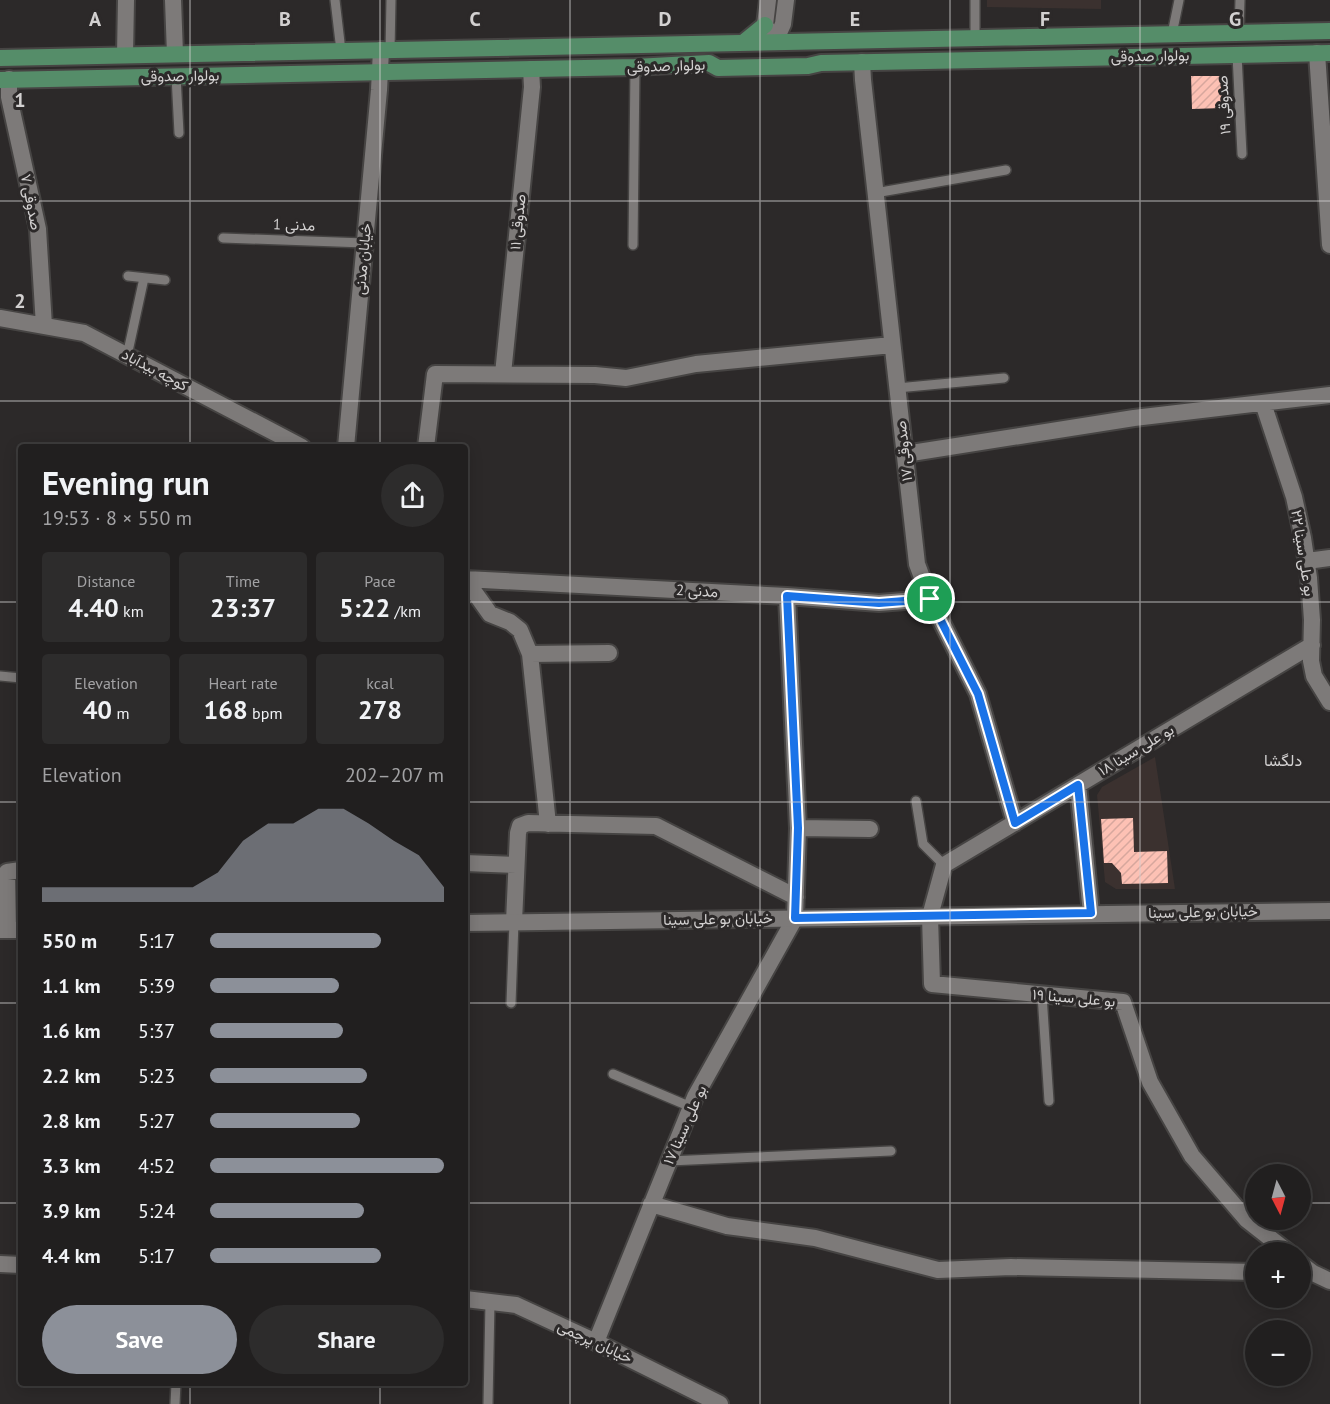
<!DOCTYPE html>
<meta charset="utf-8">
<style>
body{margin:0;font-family:"PT Sans",Vazirmatn,sans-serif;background:#2d2c2c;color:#f1f3f6;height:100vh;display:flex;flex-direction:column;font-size:22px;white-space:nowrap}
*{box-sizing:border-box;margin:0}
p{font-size:20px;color:#a2a2a4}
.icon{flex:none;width:33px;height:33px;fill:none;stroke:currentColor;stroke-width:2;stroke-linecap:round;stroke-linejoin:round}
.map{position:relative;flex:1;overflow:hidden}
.drawer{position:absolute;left:18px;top:444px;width:450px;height:942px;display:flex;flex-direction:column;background:#211f1f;border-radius:6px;box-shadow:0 3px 15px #0003,0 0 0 2px #3e3d3d}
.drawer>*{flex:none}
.needle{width:39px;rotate:174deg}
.fabs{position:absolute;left:1245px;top:1164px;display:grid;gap:12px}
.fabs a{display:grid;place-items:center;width:66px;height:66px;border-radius:50%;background:#211f1f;box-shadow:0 3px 15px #0003,0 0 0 2px #3e3d3d;font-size:30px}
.pin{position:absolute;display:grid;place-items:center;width:51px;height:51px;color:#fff;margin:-26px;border:3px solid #fff;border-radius:50%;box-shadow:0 2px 6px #0007}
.round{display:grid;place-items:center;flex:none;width:63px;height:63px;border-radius:32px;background:#2d2c2c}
.overview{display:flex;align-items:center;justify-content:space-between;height:102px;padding:0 24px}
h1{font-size:33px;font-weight:700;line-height:45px}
.stats{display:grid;grid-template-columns:repeat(3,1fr);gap:9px;height:102px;padding:6px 24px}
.stats div{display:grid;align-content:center;border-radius:6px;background:#2d2c2c;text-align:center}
.stats b{font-size:26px;font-weight:700}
.stats small{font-size:16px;font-weight:400}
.stats p{font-size:16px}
.chart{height:168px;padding:12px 24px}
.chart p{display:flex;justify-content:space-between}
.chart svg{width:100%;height:108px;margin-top:6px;fill:#8c9099;opacity:.7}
.primary-button{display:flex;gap:12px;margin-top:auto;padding:12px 24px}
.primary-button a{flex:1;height:69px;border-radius:36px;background:#8c9099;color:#fff;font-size:24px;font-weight:700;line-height:69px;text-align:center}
.primary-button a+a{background:#2d2c2c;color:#f1f3f6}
ul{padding:0 24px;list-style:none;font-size:20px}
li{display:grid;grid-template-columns:96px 72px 1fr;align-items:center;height:45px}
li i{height:15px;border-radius:8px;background:#8c9099}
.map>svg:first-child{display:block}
</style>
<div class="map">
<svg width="1330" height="1404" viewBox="0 0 1330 1404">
<defs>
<pattern id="building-hatch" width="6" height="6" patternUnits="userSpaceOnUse" patternTransform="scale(1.5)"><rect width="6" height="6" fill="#fdc1b4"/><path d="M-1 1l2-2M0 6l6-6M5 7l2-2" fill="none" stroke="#d7a79d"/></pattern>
</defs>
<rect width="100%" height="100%" fill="#2c2929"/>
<path fill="#3b312f" d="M987,0H1101V9L987,7Z
M1155,757L1175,889H1116L1105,882L1097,795L1102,787Z"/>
<path fill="url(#building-hatch)" d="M1191,76H1222L1223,108L1192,109Z
M1133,818L1134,852L1167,851L1168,883L1122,884L1121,873L1112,863H1104L1101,819Z"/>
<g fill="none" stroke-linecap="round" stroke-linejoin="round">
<g stroke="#464443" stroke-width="12">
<path id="service" d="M335,0L341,51
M1239,33L1240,0
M1172,34L1179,0
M975,38V0
M390,50L391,0
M1237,55L1242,154
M176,76L179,133
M875,193L1006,170
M223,238L365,243
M633,245L635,67
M128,276L165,280
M127,356L144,278
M897,388L1004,378
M0,676L21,678
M916,801L923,844L944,865
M1042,995L1049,1101
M511,1003L514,922
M613,1074L691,1107
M669,1161L891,1151
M175,1404L176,1383
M488,1404L490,1302"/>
</g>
<g stroke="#464443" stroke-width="20">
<path id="minor" d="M173,0L175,54
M1317,53L1330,245
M125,55L126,0
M862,62L863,80L917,564L930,599L978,694L1015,823
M9,79V97L38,229L44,326
M0,318L84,333L302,447
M503,374L532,87L531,69
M1263,403L1294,497L1303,538L1309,578L1312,620L1311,661L1314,676L1330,702
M426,447L435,374L595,375L626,378L696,364L892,345
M905,454L1134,418L1330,395
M1307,561L1330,558
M465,579L787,596L879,603L930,599
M465,579L490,614L510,622L520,630L530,654L548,824
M530,654L609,653
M1078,785L1091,913
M798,828L870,829
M465,863L516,865
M514,922L518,833L520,826L528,823L656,826L796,897
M8,930L7,872L21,870
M651,1204L727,1226L815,1238L938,1270L1011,1267L1256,1272
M1288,1252L1247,1220L1192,1156L1150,1082L1123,1002L932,984L930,916L944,865L1312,645
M1300,1263L1313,1273L1330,1281
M596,1342L695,1097L795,918L798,828L787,596"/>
</g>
<g stroke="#464443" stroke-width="20">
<path id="tertiary" d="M346,447L379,90L381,50
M0,1264L21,1265
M465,1299L516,1305L596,1342L720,1404"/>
</g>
<g stroke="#464443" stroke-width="20">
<path id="secondary" d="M768,0L765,25L772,36
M775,42L783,24L786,0
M465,923L1330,911
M0,930H21"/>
</g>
<g stroke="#464443" stroke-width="20">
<path id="primary" d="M743,43L765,25
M0,58L1330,31
M0,80L635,67L709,63L718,68L808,66L821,63L1330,53"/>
</g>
<use href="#service" stroke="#7d7a79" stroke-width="9"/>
<use href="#minor" stroke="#7d7a79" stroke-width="16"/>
<use href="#tertiary" stroke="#7d7a79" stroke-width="16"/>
<use href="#secondary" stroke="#7d7a79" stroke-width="16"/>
<use href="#primary" stroke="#558d69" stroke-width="16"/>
</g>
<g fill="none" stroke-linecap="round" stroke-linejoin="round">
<g stroke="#fff" stroke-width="12">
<path id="route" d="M787,596L879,603L930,599L978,694L1015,823L1078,785L1091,913L795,918L798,828Z"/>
</g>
<use href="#route" stroke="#1a73e8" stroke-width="8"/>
</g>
<path fill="none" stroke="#d3d1d1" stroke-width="1.5" stroke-opacity="0.55" d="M190,0V447M380,0V447M570,0V1404M760,0V1404M950,0V1404M1140,0V1404M0,201H1330M0,401H1330M0,602H21M465,602H1330M0,802H21M465,802H1330M0,1003H21M465,1003H1330M0,1203H21M465,1203H1256M1300,1203H1330M190,1383V1404M380,1383V1404"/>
<g text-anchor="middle" stroke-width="6" stroke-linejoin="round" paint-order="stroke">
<g font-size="15" fill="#d3d1d1" stroke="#2c2929">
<text transform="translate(1150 56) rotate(-1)" y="5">بولوار صدوقی</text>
<text transform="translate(666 66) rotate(-2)" y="5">بولوار صدوقی</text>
<text transform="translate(180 76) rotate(-1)" y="5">بولوار صدوقی</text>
<text transform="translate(1224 105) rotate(-93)" y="5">صدوقی ۱۹</text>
<text transform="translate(31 202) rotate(79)" y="5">صدوقی ۷</text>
<text transform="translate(518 222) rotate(-84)" y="5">صدوقی ۱۱</text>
<text transform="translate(294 225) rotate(2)" y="5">مدنی 1</text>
<text transform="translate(363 259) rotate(-85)" y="5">خیابان مدنی</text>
<text transform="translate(155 370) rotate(28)" y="5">کوچه بیدآباد</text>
<text transform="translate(904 451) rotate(-96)" y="5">صدوقی ۱۷</text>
<text transform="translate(1303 553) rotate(81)" y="5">بو علی سینا ۲۲</text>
<text transform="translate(697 591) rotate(3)" y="5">مدنی 2</text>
<text transform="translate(1136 750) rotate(-31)" y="5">بو علی سینا ۱۸</text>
<text transform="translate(1203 912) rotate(-1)" y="5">خیابان بو علی سینا</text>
<text transform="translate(718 919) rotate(-1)" y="5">خیابان بو علی سینا</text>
<text transform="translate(1074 998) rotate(5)" y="5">بو علی سینا ۱۹</text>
<text transform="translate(685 1125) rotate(-66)" y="5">بو علی سینا ۱۷</text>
<text transform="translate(595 1342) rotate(25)" y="5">خیابان پرچمی</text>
</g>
<g font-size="16" fill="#d3d1d1" stroke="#2c2929">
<text x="1283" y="766">دلگشا</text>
</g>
</g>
<g font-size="20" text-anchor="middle" font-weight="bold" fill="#d3d1d1" stroke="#2c2929" stroke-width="6" stroke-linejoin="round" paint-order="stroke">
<text x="95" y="26">A</text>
<text x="285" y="26">B</text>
<text x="475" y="26">C</text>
<text x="665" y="26">D</text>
<text x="855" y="26">E</text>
<text x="1045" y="26">F</text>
<text x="1235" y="26">G</text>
<text x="20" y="107">1</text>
<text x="20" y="308">2</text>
</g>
</svg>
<div class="fabs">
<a><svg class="needle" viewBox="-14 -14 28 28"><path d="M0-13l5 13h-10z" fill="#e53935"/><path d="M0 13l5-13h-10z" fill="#a2a2a4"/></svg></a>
<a>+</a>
<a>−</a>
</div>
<div class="pin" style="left:930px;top:599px;background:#1e9e55"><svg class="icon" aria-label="arrive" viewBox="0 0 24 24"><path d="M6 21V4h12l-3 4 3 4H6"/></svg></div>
<section class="drawer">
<div class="overview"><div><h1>Evening run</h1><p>19:53 · 8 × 550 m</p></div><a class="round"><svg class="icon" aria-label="share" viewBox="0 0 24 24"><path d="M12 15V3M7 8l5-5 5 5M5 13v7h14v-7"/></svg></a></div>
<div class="stats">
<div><p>Distance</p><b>4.40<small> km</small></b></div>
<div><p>Time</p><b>23:37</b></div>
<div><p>Pace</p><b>5:22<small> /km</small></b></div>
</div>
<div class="stats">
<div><p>Elevation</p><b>40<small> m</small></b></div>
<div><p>Heart rate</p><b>168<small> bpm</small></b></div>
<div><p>kcal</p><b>278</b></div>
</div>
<div class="chart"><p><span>Elevation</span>202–207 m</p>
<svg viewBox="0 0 160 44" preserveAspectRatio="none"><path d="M0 44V38L10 38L20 38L30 38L40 38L50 38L60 38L70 32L80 19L90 12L100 12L110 6L120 6L130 12L140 19L150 25L160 38V44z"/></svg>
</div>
<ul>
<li><b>550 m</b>5:17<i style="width:73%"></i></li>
<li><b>1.1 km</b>5:39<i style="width:55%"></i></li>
<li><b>1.6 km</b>5:37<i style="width:57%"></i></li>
<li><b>2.2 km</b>5:23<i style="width:67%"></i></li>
<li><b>2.8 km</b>5:27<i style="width:64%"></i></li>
<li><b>3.3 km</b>4:52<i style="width:100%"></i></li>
<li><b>3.9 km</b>5:24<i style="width:66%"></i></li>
<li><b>4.4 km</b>5:17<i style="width:73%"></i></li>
</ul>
<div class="primary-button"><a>Save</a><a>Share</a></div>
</section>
</div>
